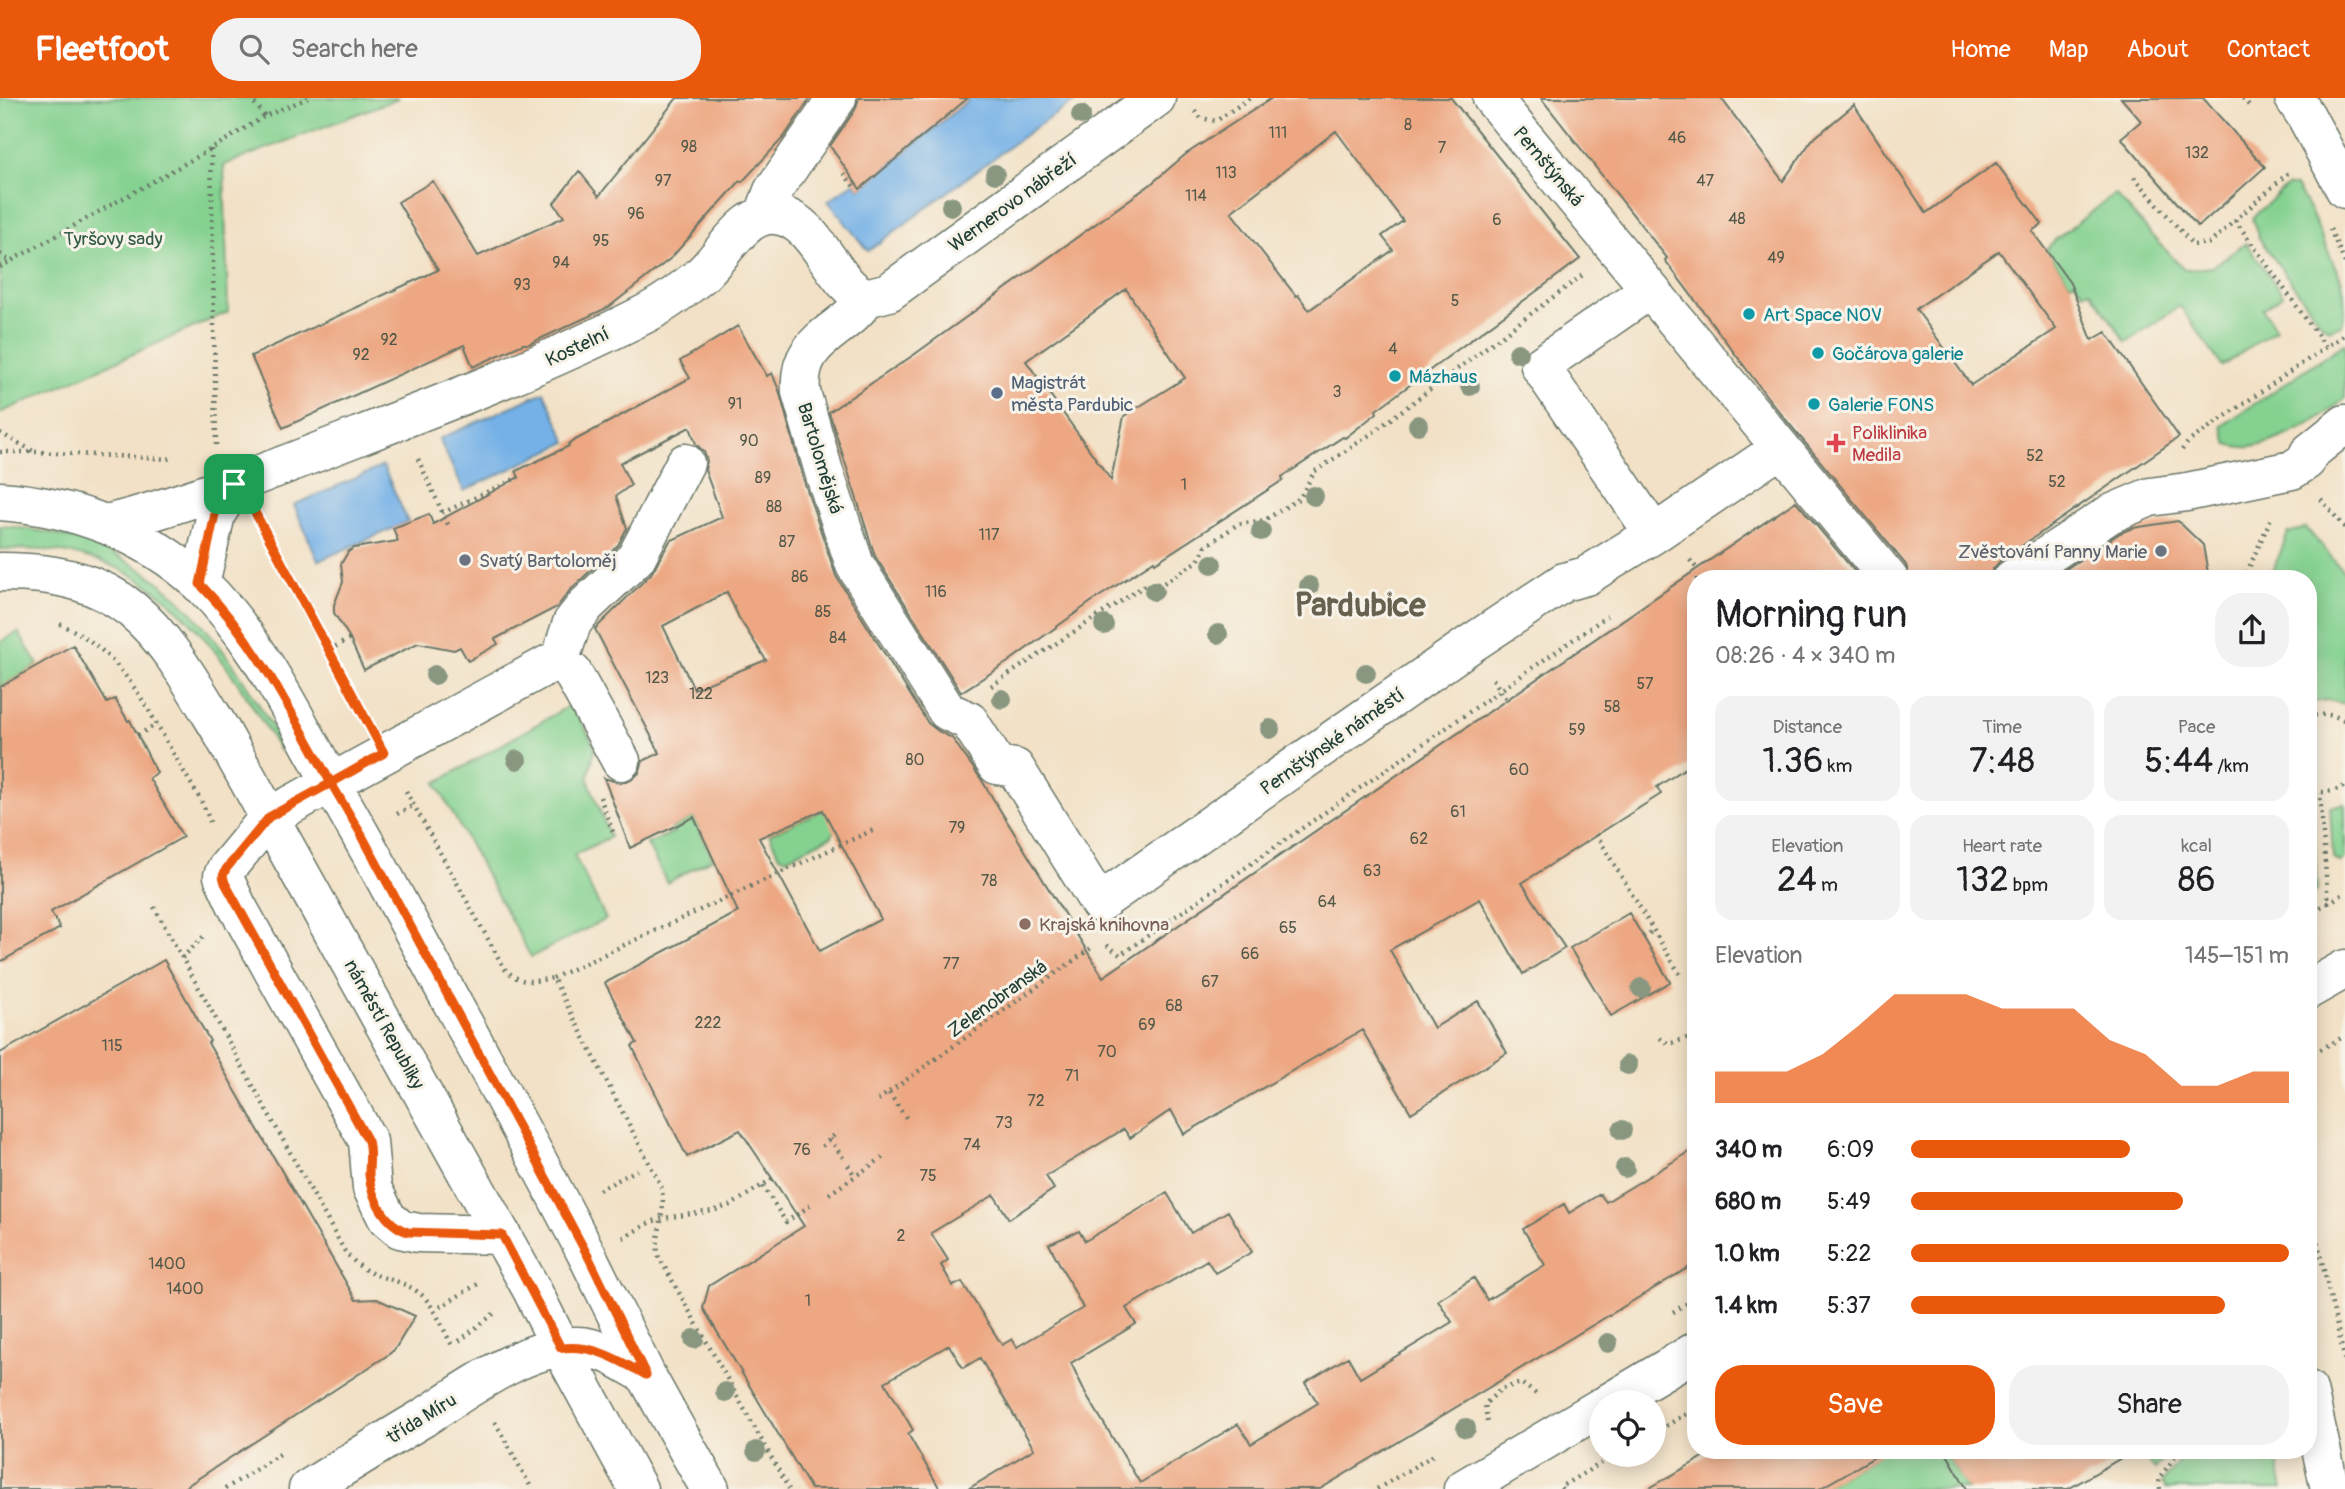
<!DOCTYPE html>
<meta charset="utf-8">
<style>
body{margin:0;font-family:Pangolin,sans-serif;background:#f2f2f2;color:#202124;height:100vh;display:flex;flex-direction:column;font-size:26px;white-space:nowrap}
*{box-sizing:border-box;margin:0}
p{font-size:23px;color:#757577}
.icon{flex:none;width:38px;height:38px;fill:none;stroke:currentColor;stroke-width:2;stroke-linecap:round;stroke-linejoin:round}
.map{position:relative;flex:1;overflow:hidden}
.sheet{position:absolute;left:1687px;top:472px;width:630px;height:889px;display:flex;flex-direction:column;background:#fff;border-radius:28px;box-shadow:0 4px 18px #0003}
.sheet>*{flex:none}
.fabs{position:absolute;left:1589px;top:1292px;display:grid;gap:14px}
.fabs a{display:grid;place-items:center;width:77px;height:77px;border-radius:50%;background:#fff;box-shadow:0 4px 18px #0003;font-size:35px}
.pin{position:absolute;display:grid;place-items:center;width:60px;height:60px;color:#fff;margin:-30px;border-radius:14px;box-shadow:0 4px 10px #0006}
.round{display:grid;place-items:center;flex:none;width:74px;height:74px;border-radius:28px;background:#f2f2f2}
.head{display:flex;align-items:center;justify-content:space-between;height:119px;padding:0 28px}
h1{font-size:38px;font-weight:600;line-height:52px}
.figures{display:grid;grid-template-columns:repeat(3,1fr);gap:10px;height:119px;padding:7px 28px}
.figures div{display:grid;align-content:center;border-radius:18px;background:#f2f2f2;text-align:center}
.figures b{font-size:35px;font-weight:600}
.figures small{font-size:19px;font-weight:400}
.figures p{font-size:19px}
.chart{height:196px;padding:14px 28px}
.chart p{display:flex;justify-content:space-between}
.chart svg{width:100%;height:126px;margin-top:7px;fill:#ea580c;opacity:.7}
.button{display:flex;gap:14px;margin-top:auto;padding:14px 28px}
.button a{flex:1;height:80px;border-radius:28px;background:#ea580c;color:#fff;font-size:28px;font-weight:600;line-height:80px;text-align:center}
.button a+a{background:#f2f2f2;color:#202124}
ul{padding:0 28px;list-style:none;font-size:23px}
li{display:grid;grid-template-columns:112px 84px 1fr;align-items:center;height:52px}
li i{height:18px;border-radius:9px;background:#ea580c}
header{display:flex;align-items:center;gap:42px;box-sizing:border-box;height:98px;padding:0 35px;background:#ea580c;color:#fff}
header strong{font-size:33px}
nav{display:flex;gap:38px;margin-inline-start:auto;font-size:24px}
.search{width:490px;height:63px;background:#f2f2f2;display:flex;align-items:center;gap:18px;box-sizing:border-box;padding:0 24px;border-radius:28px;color:#757577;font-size:26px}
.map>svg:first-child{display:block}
</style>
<header>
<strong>Fleetfoot</strong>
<div class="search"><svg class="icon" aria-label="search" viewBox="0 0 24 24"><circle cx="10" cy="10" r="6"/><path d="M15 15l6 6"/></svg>Search here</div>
<nav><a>Home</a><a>Map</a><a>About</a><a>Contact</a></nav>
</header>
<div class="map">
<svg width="2345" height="1391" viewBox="0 0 2345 1391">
<rect width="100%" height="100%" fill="#f7f3e8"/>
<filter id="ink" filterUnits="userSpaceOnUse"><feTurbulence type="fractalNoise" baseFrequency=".0143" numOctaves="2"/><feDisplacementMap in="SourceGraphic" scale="14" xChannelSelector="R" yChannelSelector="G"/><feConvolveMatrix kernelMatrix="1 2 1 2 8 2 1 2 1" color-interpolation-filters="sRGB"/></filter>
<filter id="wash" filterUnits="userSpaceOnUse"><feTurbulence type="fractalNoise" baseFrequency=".00686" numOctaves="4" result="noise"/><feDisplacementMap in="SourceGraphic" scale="28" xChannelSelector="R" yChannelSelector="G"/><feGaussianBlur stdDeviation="1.57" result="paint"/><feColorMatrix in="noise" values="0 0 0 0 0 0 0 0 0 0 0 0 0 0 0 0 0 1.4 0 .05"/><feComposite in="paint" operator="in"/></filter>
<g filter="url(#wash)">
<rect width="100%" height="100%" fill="#f2e1c6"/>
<path fill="#84d190" stroke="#528762" stroke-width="2" d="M0,0H399L224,67L228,214L0,315Z
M2287,88H2296L2311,115L2342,184C2345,197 2345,214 2342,227L2330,231L2323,228L2259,140L2252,120Z
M2115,96L2184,172L2212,169L2246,145L2283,197L2263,211L2276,231L2222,268L2180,208L2126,244L2090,192L2083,195L2075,183L2070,185L2046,152L2055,142Z
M2345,245V300C2326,320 2278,345 2250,349C2243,350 2235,348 2228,346L2222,328Z
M0,428C157,440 213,526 285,651L280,653C234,577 183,486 90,460C60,451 31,451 0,451Z
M2306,430L2345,475V606L2327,602L2308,605V481H2270L2288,435Z
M18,534L38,567L0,589V544Z
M572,606L595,649L588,681L610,739L574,757L606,821L531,859L436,685Z
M2345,705V761L2340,764L2333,760L2330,709Z
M2308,707L2312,708L2317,793L2308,798Z
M825,711L835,730L832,738L786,760L779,758L769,736Z
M694,719L713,760L667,785L647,746L674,734L672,730Z
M1885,1353H1945L1967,1391H1819Z
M2139,1353H2170L2155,1372Z
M2186,1353H2275L2283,1391H2166L2162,1385Z"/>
<path fill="#75b1e7" stroke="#4a778e" stroke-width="2" d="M971,0H1080L1033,31L868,153L828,103L855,84L860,91Z
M544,294L567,344L464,393L439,341Z
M383,368L408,424L318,463L294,407Z"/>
<g id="blocks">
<path fill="#eda782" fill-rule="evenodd" d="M677,0H810L784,39L742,84L740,83L671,160L609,209L529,246H523L473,269L464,247L283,330L251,258L438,172L398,104L433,83L478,158L564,119L554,105L579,73L599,98Z
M859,0H968L860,91L830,48L855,12Z
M1272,0H1451L1580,161L1376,312L1377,315L1345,340L1343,339L1282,379L1283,382L1155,465L1154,463L1091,504L1008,564L961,594L875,458L829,314L915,256L1151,86L1186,56ZM1336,33L1403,123L1382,138L1393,152L1309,212L1298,197L1296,198L1231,114ZM1126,191L1185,280L1124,318L1111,382L1026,263Z
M1541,0H1721L1783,83L1812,42L1854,7L1926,115L1996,65L2042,126L2032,133L2070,185L2092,242L2106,234L2179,339L2000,463L1993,471L1990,481H1910L1906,467L1768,300L1665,162L1667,160ZM1999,153L2056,231L1971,287L1916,211Z
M2121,0H2203L2265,69L2198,129L2121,40L2141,23Z
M738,228L767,278L772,275L779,292L803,380L836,478L928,625L938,633L952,640L981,681L1103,879L1796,403L1861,481H1696V663L1657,689L1661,696L1522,785L1565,850L1523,876L1480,801L1390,852L1434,930L1478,903L1507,955L1411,1015L1362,932L1184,1036L1171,1012L1130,1040L1124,1031L1046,1078L1054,1091L1009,1121L994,1097L931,1135L948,1162L941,1167L953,1188L962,1184L1002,1247L1012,1241L1017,1249L1083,1210L1049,1146L1079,1133L1085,1143L1167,1095L1191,1135L1228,1113L1252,1154L1215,1175L1207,1162L1126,1210L1136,1226L1071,1265L1086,1296L1140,1385L1238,1326L1251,1346L1318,1305L1305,1285L1348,1259L1360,1280L1452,1224L1438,1202L1474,1180L1487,1202L1545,1167L1523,1131L1564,1106L1569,1115L1600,1096L1606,1104L1696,1050V1165L1320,1391H968L1034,1351L980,1260L963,1270L949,1247L885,1284L913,1332L908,1336L940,1391H811L703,1210L709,1188L804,1128L740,1032L687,1059L632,948L637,945L605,885L738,814L694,719L630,750L604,680L620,685L631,682L639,675L643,663L660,655L595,531L651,476L670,443L722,419L705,372L707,363L704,354L696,346L690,329L620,365L631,387L616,398L627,430L618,447L571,491L557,509L495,541L498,546L468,563L460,549L454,552L418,545L364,572L348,537L334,515V507L343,484L341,466L348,454L354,450L398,443L393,430L429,416L433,426L519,379L516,373L569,348L568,346L690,280L680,263ZM727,494L739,520L766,562L694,591L663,528ZM823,712L881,821L820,853L759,740Z
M2178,423L2203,447L2209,481H2051L2120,435L2133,430Z
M73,547L107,605L115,601L128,623L130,622L157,675L149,680L183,739L51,814L60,830L0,864V589Z
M1629,815L1670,884L1611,918L1570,850Z
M164,862L210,943L208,945L356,1202L377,1201L415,1218L395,1251L388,1257L182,1391H0V955Z
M1714,1353H1885L1819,1391H1648Z
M1945,1353H2133L2068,1391H1967Z"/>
</g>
</g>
<g filter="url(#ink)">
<use href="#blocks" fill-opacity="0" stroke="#697667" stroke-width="2"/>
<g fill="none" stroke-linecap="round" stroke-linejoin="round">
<g stroke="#697667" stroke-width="41">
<path id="minor" d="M1492,0L1889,481
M2294,0L2306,18L2345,91
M764,117L773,93L837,0
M1649,192L1540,268L1654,436
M866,200C842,237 796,239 801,294L824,374L855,467L947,613L969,623L997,667L1015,670L1099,805L1469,547L1564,484L1586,478L1654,436L1781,350
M866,200L889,194L1156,0
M0,403C74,408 146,435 201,486C251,534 284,600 317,659C341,704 367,747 391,792C457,915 526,1037 589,1161C608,1199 626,1237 645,1275C666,1314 688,1352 710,1391
M107,426C191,405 271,372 351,341C450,303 549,265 643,217C663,207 683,192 700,178C722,160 743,114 775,117C817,120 830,185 866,200
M0,474C129,473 159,531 220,631L532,1192L561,1250L638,1391
M2012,481L2110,416L2150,399L2187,394L2292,372L2306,363L2309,355L2345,326
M200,486L216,416L235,386
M559,564L572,525L586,507L636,460L685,365
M2308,892L2345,871
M502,1137L418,1135L400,1131L387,1120L372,1090L368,1043L237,808L223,778L226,771L269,719L551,565L559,564L572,574L621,663
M2308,1292L2330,1391
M1610,1304L1696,1253
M308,1391C346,1367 384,1343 423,1320C465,1293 526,1247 577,1248C601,1248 626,1266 646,1277
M1463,1391L1601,1309"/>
</g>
<path stroke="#697667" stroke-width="4.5" stroke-dasharray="2 5" stroke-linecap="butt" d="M250,0L265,18
M2243,0L2251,10
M1195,13L1201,20L1216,23L1250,0
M211,51L216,347
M844,75L854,89
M2134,79L2193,147L2210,145L2288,75
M2235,122L2326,249
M2330,131L2345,165
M0,156L10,163
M0,169L211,51L265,18L308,0
M0,335L33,353
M2182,352L2188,344L2345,236
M0,354H35L173,361
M418,361L450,431
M2321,401L2345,430
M442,415L519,379
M261,425L365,618
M1690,462L1698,472
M2244,481L2272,418
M60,526C120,551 147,609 177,662C188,682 203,702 210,724
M329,552L353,539
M1493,581L1506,601
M991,588L1144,488L1162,486L1198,463L1206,448L1238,426L1265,422L1300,400L1314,374L1368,338L1584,176
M2308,619C2322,615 2333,616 2345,623
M138,637L157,626
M2308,692C2322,696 2332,694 2345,688
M406,693L504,870C521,887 530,884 553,880L661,1088C668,1116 653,1139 659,1159L789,1391
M600,699L614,737
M397,716L414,707
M1596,736L1682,880
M2328,805L2345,795
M154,809L344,1152C370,1186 389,1174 418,1194C434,1205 443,1232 453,1249
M2308,816L2328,805L2320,695
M1643,839L1653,833
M1107,847L1120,857L1607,518
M182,860L205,837
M553,880L873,732
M1660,940L1669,946L1696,937
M2308,958L2345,938
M889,995L907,1021
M878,1002L1094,848
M830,1041L846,1064
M822,1048L838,1034
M848,1067L855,1078
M763,1088L786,1124L811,1107
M599,1092L637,1072
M829,1096L885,1058
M2308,1103L2345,1263
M623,1140L651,1124L663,1120L713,1113L733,1106L772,1081
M440,1209L481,1184
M1673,1214L1696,1200
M459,1243L496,1214
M495,1324L532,1391
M1487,1324L1485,1306L1501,1291L1521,1285L1536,1296
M1654,1335L1696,1310
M225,1391L280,1356
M1377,1391L1437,1355
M1562,1391L1560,1389L1617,1356
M2160,1391L2159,1380L2180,1353"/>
<use href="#minor" stroke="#fff" stroke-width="38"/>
</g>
<g fill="#899780">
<circle cx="1081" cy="17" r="10"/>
<circle cx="995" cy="76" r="10"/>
<circle cx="951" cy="108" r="10"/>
<circle cx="1518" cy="255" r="10"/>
<circle cx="1470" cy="288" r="10"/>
<circle cx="1418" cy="327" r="10"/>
<circle cx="1314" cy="398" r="10"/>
<circle cx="1261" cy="433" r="10"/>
<circle cx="1212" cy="466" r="10"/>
<circle cx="1309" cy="488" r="10"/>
<circle cx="1154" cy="493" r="10"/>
<circle cx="1104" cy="527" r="10"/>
<circle cx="1218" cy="536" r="10"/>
<circle cx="1366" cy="575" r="10"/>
<circle cx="435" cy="577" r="10"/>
<circle cx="1002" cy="601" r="10"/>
<circle cx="1270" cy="631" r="10"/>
<circle cx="517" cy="662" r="10"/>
<circle cx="1641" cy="890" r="10"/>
<circle cx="1628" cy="967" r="10"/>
<circle cx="1622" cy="1032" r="10"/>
<circle cx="1625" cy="1070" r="10"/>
<circle cx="694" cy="1241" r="10"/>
<circle cx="1608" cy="1245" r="10"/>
<circle cx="725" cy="1294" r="10"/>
<circle cx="1466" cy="1330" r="10"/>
<circle cx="756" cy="1353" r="10"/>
</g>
</g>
<g fill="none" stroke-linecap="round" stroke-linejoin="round" filter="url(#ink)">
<g stroke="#fff" stroke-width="14">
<path id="route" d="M234,386L215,416L200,486C256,544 292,615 331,685L269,719L226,771L223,778L225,785L368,1043C371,1054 369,1065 369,1077C371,1099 385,1127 408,1134L502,1137L561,1250C594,1246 618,1262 646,1277L589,1160L361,736L331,685L384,655L251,407L234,386"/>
</g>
<use href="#route" stroke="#ea580c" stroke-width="9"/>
</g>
<g fill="#0f9aa8" stroke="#f7f3e8" stroke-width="2.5">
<circle cx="1749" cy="216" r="7"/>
<circle cx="1818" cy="255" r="7"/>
<circle cx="1395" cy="278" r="7"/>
<circle cx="1814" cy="306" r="7"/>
</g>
<circle fill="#5c6f8a" stroke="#f7f3e8" stroke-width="2.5" cx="997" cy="295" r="7"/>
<path fill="#e0444e" stroke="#f7f3e8" stroke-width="2.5" d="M1832.5 334.5h7v7h7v7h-7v7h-7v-7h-7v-7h7z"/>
<g fill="#6b7280" stroke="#f7f3e8" stroke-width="2.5">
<circle cx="2161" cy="453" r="7"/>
<circle cx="465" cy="462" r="7"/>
</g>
<circle fill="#8d6e63" stroke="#f7f3e8" stroke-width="2.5" cx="1025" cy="826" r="7"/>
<g text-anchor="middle" stroke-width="6" stroke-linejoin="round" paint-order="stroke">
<g font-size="16" fill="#525848">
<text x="1408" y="32">8</text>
<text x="1278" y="40">111</text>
<text x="1677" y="45">46</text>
<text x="689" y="54">98</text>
<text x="1442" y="55">7</text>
<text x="2197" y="60">132</text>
<text x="1226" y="80">113</text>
<text x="663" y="88">97</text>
<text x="1705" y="88">47</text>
<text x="1196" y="103">114</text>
<text x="636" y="121">96</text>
<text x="1737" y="126">48</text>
<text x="1497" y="127">6</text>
<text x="601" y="148">95</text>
<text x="1776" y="165">49</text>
<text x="561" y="170">94</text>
<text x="522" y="192">93</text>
<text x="1455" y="208">5</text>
<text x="389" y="247">92</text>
<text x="1393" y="256">4</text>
<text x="361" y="262">92</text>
<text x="1337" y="299">3</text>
<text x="735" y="311">91</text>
<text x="749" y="348">90</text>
<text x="2035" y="363">52</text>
<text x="763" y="385">89</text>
<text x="2057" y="389">52</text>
<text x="1184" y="392">1</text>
<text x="774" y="414">88</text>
<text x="989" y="442">117</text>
<text x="787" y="449">87</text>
<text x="800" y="484">86</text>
<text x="936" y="499">116</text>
<text x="823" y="519">85</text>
<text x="838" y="545">84</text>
<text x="657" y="585">123</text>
<text x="1645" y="591">57</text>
<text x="701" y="601">122</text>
<text x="1612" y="614">58</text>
<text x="1577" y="637">59</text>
<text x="915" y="667">80</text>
<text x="1519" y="677">60</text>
<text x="1458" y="719">61</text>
<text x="957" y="735">79</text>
<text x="1419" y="746">62</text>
<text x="1372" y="778">63</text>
<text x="989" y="788">78</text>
<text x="1327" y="809">64</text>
<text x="1288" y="835">65</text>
<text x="1250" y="861">66</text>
<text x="951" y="871">77</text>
<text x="1210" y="889">67</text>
<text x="1174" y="913">68</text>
<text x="708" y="930">222</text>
<text x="1147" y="932">69</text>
<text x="112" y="953">115</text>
<text x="1107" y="959">70</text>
<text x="1072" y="983">71</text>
<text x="1036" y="1008">72</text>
<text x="1004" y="1030">73</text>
<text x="972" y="1052">74</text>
<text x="802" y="1057">76</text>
<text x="928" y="1083">75</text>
<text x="901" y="1143">2</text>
<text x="167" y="1171">1400</text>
<text x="185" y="1196">1400</text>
<text x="808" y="1208">1</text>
</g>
<g font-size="19" fill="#1f3d34" stroke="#f7f3e8">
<text transform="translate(1549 68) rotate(50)" y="7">Pernštýnská</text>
<text transform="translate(1012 104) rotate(-36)" y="7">Wernerovo nábřeží</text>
<text transform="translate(577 248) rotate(-25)" y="7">Kostelní</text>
<text transform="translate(821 360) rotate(73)" y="7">Bartolomějská</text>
<text transform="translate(1332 643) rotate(-35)" y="7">Pernštýnské náměstí</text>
<text transform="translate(997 900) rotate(-36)" y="7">Zelenobranská</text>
<text transform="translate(385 926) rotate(61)" y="7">náměstí Republiky</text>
<text transform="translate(421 1320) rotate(-32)" y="7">třída Míru</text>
</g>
<g font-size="19" fill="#335b46" stroke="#f7f3e8">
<text x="113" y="147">Tyršovy sady</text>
</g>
<g font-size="19" fill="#0d838f" stroke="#f7f3e8" text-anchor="start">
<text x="1763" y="223">Art Space NOV</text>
<text x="1832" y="262">Gočárova galerie</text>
<text x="1409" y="285">Mázhaus</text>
<text x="1828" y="313">Galerie FONS</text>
</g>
<g font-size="19" fill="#4e5e75" stroke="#f7f3e8" text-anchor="start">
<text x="1011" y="291">Magistrát<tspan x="1011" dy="22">města Pardubic</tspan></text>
</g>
<g font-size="19" fill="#be3a42" stroke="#f7f3e8" text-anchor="start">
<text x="1852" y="341">Poliklinika<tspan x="1852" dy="22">Medila</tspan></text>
</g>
<g font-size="19" fill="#5b616d" stroke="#f7f3e8" text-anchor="end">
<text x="2147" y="460">Zvěstování Panny Marie</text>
<text x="479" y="469" text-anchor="start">Svatý Bartoloměj</text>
</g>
<g font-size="19" fill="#785e54" stroke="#f7f3e8" text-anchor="start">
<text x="1039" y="833">Krajská knihovna</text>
</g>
<g font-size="33" font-weight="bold" fill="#67624f" stroke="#f7f3e8">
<text x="1360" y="518">Pardubice</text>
</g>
</g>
</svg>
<div class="fabs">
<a><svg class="icon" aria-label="locate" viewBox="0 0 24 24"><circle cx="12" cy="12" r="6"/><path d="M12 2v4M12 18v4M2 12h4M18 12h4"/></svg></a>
</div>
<div class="pin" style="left:234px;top:386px;background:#1e9e55"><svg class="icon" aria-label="arrive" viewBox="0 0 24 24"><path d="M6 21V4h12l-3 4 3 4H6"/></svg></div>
<section class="sheet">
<div class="head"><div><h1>Morning run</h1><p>08:26 · 4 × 340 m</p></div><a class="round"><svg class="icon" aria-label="share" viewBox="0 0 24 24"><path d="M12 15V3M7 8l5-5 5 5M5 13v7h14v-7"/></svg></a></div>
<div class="figures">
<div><p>Distance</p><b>1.36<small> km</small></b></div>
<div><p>Time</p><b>7:48</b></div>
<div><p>Pace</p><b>5:44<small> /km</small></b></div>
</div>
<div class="figures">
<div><p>Elevation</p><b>24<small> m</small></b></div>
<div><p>Heart rate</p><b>132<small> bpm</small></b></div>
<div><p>kcal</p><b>86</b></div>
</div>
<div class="chart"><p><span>Elevation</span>145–151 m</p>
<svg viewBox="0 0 160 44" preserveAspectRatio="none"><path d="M0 44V33L10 33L20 33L30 27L40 17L50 6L60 6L70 6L80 11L90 11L100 11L110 22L120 27L130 38L140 38L150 33L160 33V44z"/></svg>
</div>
<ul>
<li><b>340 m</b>6:09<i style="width:58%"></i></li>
<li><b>680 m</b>5:49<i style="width:72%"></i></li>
<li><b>1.0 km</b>5:22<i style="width:100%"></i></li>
<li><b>1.4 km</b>5:37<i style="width:83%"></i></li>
</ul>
<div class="button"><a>Save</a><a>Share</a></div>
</section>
</div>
